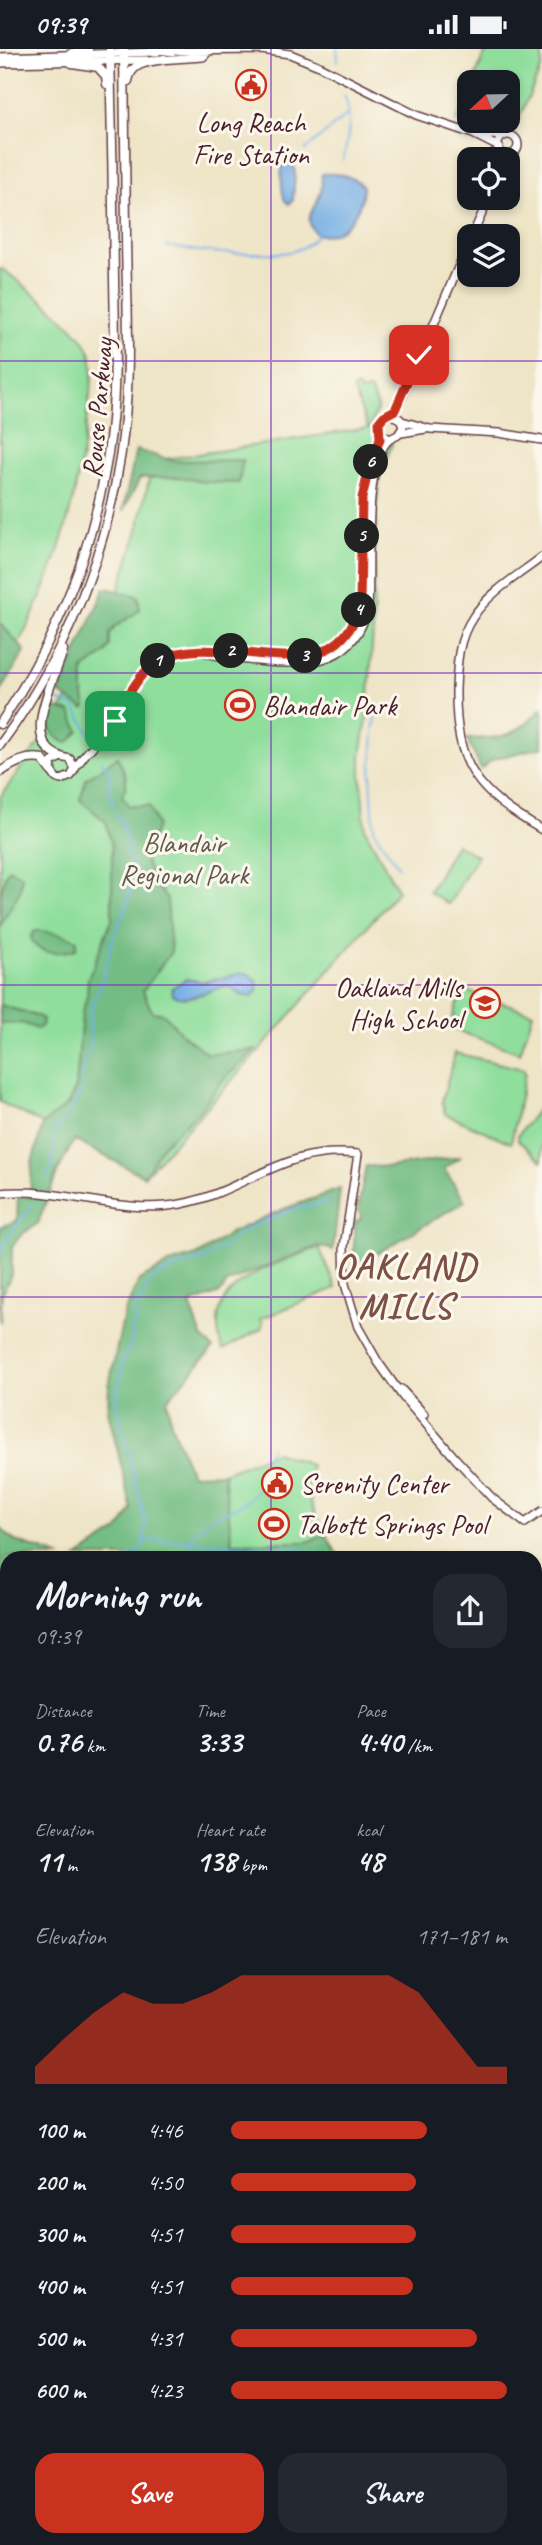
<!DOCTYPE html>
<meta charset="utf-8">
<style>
body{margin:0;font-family:Caveat,sans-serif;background:#242831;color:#f1f3f6;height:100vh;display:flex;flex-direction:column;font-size:26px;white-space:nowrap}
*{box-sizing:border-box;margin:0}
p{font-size:23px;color:#9ea1a6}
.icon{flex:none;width:38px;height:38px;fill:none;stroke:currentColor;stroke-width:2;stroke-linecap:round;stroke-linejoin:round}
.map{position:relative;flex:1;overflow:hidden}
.details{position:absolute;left:0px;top:1502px;width:542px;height:996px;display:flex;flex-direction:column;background:#171b24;border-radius:21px 21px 0 0;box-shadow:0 4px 10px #0003}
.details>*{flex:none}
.needle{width:46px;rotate:248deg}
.tools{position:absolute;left:457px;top:21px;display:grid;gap:14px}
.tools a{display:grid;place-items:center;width:63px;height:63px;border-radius:14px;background:#171b24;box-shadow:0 4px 10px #0003;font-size:35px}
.pin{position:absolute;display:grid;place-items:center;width:60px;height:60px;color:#fff;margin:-30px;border-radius:14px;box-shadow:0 4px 10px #0006}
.km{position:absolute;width:35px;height:35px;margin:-18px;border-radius:50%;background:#222;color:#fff;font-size:19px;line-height:35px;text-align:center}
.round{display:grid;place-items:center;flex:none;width:74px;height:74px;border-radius:21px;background:#242831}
.head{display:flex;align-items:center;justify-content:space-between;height:119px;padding:0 35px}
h1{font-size:38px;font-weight:700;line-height:52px}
.metrics{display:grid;grid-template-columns:repeat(3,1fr);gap:10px;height:119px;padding:7px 35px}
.metrics div{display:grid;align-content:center}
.metrics b{font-size:30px;font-weight:700}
.metrics small{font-size:19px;font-weight:400}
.metrics p{font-size:19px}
.chart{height:196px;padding:14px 35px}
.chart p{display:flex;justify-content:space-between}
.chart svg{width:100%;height:126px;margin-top:7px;fill:#c8321e;opacity:.7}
.button{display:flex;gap:14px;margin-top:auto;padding:14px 35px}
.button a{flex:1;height:80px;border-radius:21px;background:#c8321e;color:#fff;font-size:28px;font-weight:700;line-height:80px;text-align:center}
.button a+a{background:#242831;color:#f1f3f6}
ul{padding:0 35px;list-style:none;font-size:23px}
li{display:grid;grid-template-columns:112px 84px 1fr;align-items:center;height:52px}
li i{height:18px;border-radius:9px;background:#c8321e}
.status{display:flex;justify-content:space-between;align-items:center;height:49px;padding:0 35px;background:#171b24;direction:ltr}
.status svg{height:19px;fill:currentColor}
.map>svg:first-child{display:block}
</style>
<div class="status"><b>09:39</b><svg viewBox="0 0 49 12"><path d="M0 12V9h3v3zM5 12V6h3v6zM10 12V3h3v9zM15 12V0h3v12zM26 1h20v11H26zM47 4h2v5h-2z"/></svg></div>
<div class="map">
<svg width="542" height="2496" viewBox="0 0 542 2496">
<rect width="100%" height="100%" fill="#fbf7ec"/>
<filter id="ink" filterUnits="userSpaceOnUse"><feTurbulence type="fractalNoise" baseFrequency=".0143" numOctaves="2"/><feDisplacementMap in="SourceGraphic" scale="14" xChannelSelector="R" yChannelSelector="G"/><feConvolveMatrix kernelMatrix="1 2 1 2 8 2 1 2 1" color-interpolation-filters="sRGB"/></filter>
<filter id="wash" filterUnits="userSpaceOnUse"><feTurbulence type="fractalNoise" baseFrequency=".00686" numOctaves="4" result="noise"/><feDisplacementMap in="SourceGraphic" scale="28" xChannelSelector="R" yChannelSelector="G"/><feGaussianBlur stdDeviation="1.57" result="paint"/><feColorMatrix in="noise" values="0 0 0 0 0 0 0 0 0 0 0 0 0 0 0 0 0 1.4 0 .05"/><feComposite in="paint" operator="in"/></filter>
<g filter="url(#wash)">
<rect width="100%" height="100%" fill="#eee4c6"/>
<path fill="#8fde9c" stroke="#6c7e64" stroke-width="2" d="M487,0H542V17L511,88L456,73L469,42V72H508V33H473Z
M0,220L4,221C26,239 85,281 91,306C95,322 90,344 88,359C79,459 49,543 0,630Z
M358,338L360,343L370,341L378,358L369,379L392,395L380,429L376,460L373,581L368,663L361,706V728L365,780L398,842L265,995L144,1127L0,1053V748L51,678L87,616L116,550L138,481L153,412L368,379L353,339Z
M456,795L477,807L449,855L429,843Z
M462,940L533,964L520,1004L449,979Z
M455,1004L523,1020L525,1024L511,1094L445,1065L442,1052Z
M542,1055V1112L518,1091V1086Z
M319,1198L336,1239L260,1270L263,1274L261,1280L223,1301C197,1233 272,1218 319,1198Z
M275,1403L311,1416C303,1442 313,1463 326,1486L308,1493L231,1494L224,1424Z
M7,1884V2082L0,2087V1887Z"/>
<path fill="#73bd84" stroke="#5e6e58" stroke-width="2" d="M136,401L174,412L243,411L239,434L205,433L179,428L140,429L123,462Z
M105,539L138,547L140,561L115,578L110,585V596L106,604L83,621V642L86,658L84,660L59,644Z
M0,574L25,602L0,644Z
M57,659L71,663L79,682L68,694C52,690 46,675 52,661Z
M542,659V698L493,710L481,720L467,690C505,689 515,688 542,659Z
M117,708C125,723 130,731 122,747L129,757H149L157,776L145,812L155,835L167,850L171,903L143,942L152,963L163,964L184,987L208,1005L255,1001L221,1033L199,1062L163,1096L144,1127L74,1091L57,1124L38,1174L21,1186L12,1198V1224L2,1245L0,1274V1178L17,1172L18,1148H30L32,1114L43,1075L68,1055L76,1038L82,964L87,947L88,930L112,870V799L106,773L80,751L86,730Z
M9,820L22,827L20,842L0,877C0,860 0,831 9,820Z
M35,882C45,881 69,887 77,891L76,900C60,905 36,907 31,888Z
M0,956L40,968L43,971L42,977L37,980L22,974L0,975Z
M461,1108L444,1120L465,1152L353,1219L355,1172L360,1171L361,1166L358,1160L366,1117L389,1118Z
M340,1140L333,1201L319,1197L249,1224L227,1234L221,1243L217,1245L190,1255L202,1288L213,1299L167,1351L171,1375L191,1425L224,1424L232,1494L308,1493L326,1486L339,1508H176L162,1505L155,1508H78L119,1481L132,1461L108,1362L109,1336L124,1265L139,1231L173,1213L200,1205L232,1183L284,1160Z
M0,1479L15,1492L62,1508H7V1597L0,1598Z
M0,1827H7V1935L0,1938Z
M7,2199V2403L0,2402V2217Z"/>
<path fill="#75aee5" stroke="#606688" stroke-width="2" d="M284,108L292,110L295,124L293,151L289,155L285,152C281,141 280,120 284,108Z
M322,125C336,124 353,126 363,137C364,161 341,194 315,184C301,168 317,158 321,142C323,136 321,130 322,125Z
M242,924L250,926L257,933L258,941L252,948L241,946L227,937C211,939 187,956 172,945V939L186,930L203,933Z"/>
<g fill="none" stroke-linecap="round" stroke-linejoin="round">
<path stroke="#75aee5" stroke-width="2" d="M337,0L338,12
M305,101L348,65
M343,111C348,91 353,65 344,46
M167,197C193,202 217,205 243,204C269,203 303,211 318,183
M53,650L74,657L90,685
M374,680L377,661
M374,683L371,727L374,782L398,817
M101,711L108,719L110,731L108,740L111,743L113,757
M47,1128L52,1117L55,1080L69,1067L82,1039V1022L90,999V962L102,933L112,891L128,854L132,815L127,805L130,796L124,792L126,786L122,780L124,773L118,769L116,762
M0,1203C7,1185 22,1173 32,1156
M260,1431L258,1424L271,1398
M144,1492L164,1491L296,1500L334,1508
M186,1493C193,1487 199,1479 206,1473C222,1461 246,1459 257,1441
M129,1508L139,1503L142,1499L146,1476L116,1354L123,1310L133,1291L132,1280L136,1273L134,1263L152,1230L176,1218L202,1211L227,1196L241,1183L263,1172L291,1161L331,1152
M0,1532L7,1536
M536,1851L542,1861
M0,2307L7,2297"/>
<path stroke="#75aee5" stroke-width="9" d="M536,1864L542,1863
M0,1967L7,1965"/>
</g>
</g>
<g filter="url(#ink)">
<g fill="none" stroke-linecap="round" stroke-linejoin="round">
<g stroke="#633d42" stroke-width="10">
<path id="secondary" d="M168,2L261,1L290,5L317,16L416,66L473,85L499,98
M0,8L157,3
M158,11L203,8L208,3
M0,14L146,11
M474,85L504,87
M498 96a10 10 0 1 1 20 0a10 10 0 1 1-20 0Z
M497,110L499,100
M472,187L489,149
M390,365L400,370L403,378L398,386L390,390L381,385L379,373L384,367L395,361L403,347L469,193
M402,372L430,380L499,384L542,391
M401,384L426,380
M542,508C519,526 489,543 473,568C458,590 457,614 456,640C455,718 477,743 542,781
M206,604C225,609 246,611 266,613C313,617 355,613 368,558C371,522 362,412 390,390
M74,718L70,710L61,708L52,713L51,722L56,729L61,731L71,727C83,703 99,694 114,673C130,650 138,621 166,608C222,583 314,638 352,578C371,547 358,483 363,446C365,425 377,406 381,385
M0,1144C61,1137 120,1167 181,1155C247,1142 283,1096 358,1105L344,1198L345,1235L358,1278L378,1313L403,1348L455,1409L492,1449L525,1474
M401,1340L424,1365
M525,1474L542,1462
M536,2132L542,2129
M536,2142L542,2140
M0,2430H7"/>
</g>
<g stroke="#633d42" stroke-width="11">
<path id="primary" d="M151,0L172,2
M72,4L88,0
M72,14L98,18L106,27L107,35
M128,32C131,13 148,13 164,10
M0,675C55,593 93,502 108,405C117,347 115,288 114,229C113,153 112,76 110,0
M0,696C76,593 121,469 127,341C130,288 126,234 126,181C125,121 125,60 124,0
M61,708C18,693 56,629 63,601
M0,723C13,715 25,707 42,710L51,722
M0,2411H7
M0,2437L7,2438
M105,2490L110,2496
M125,2490L130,2496"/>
</g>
<g stroke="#633d42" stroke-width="13">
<path id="highway" d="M0,1792H7
M536,1792H542
M0,1818H7
M536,1825H542"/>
</g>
<use href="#secondary" stroke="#fff" stroke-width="7"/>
<use href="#primary" stroke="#fff" stroke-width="8"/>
<use href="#highway" stroke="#fff" stroke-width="10"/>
</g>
</g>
<g fill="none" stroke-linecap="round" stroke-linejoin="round" filter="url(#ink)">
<g stroke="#fff" stroke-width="14">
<path id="route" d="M115,672C125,652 138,624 158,612C220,575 334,653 360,556L362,449L368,424L380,390L379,373L384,367L395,361L419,306"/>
</g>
<use href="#route" stroke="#c8321e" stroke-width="9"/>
</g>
<path fill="none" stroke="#7b2cbf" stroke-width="2" stroke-opacity="0.55" d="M271,0V1508M0,312H542M0,624H542M0,936H542M0,1248H542M0,1560H7M536,1560H542M0,1872H7M536,1872H542M0,2184H7M536,2184H542M271,2490V2496"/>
<defs>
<g id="civic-ring" transform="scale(1.575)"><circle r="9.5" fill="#fbf7ec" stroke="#c8321e" stroke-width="1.5"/><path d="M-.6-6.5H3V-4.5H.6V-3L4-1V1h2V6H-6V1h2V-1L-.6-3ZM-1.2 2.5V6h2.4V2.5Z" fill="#c8321e"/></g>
<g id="stadium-ring" transform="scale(1.575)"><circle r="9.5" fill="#fbf7ec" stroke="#c8321e" stroke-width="1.5"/><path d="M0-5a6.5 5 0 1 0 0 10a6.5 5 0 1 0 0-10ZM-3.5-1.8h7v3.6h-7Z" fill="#c8321e"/></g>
<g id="school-ring" transform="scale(1.575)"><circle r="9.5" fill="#fbf7ec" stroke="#c8321e" stroke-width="1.5"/><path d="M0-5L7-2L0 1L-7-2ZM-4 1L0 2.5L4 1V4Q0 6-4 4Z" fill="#c8321e"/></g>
</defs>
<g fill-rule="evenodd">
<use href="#civic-ring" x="251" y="36"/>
<use href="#stadium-ring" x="240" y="656"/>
<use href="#school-ring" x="485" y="954"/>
<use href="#civic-ring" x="277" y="1434"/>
<use href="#stadium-ring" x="274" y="1475"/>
</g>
<g text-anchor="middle" stroke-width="6" stroke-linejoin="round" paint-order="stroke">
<g font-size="28" fill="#4a1f2b" stroke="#fbf7ec" text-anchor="start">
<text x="251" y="83" text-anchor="middle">Long Reach<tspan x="251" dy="32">Fire Station</tspan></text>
<text x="263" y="666">Blandair Park</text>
<text x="462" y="948" text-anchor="end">Oakland Mills<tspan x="462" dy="32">High School</tspan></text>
<text x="300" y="1444">Serenity Center</text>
<text x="297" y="1485">Talbott Springs Pool</text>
</g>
<g font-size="28" fill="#4a1f2b" stroke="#fbf7ec">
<text transform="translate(97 359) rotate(-85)" y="10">Rouse Parkway</text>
</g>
<g font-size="28" fill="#5f584d" stroke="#fbf7ec">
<text x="184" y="803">Blandair<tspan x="184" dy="32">Regional Park</tspan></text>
</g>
<g font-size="35" font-weight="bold" letter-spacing="2" fill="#7d5145" stroke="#fbf7ec">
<text x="406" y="1229">OAKLAND<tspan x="406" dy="40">MILLS</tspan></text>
</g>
</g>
</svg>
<div class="tools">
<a><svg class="needle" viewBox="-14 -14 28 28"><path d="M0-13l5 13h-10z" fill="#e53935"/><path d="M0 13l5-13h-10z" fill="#9ea1a6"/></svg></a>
<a><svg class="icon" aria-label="locate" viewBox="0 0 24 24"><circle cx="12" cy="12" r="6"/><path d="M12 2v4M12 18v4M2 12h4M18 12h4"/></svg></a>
<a><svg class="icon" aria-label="layers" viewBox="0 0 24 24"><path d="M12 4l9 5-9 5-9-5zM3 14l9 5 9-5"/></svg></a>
</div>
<div class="pin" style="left:115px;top:672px;background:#1e9e55"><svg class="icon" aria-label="arrive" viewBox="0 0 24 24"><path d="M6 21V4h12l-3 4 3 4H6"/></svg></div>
<div class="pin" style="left:419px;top:306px;background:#d93025"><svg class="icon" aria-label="check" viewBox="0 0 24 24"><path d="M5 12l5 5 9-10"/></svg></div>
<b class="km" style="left:158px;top:612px">1</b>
<b class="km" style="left:231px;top:602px">2</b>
<b class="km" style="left:305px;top:607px">3</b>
<b class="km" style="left:359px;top:561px">4</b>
<b class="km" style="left:362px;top:487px">5</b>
<b class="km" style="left:371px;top:413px">6</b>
<section class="details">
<div class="head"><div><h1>Morning run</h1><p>09:39</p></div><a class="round"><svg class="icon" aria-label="share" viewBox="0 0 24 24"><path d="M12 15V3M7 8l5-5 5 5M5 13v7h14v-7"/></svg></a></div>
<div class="metrics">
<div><p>Distance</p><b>0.76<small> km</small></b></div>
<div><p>Time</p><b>3:33</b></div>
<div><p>Pace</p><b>4:40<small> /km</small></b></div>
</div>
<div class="metrics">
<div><p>Elevation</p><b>11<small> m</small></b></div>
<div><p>Heart rate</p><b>138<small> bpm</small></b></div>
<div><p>kcal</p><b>48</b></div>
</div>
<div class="chart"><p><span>Elevation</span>171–181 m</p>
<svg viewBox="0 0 160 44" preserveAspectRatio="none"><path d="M0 44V38L10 28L20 19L30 12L40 16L50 16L60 12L70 6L80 6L90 6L100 6L110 6L120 6L130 12L140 25L150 38L160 38V44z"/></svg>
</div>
<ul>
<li><b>100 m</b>4:46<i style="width:71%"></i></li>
<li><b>200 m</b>4:50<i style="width:67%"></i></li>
<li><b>300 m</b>4:51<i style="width:67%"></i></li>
<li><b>400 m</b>4:51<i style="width:66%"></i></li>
<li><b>500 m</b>4:31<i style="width:89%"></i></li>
<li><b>600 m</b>4:23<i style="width:100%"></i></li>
</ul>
<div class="button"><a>Save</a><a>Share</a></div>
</section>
</div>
